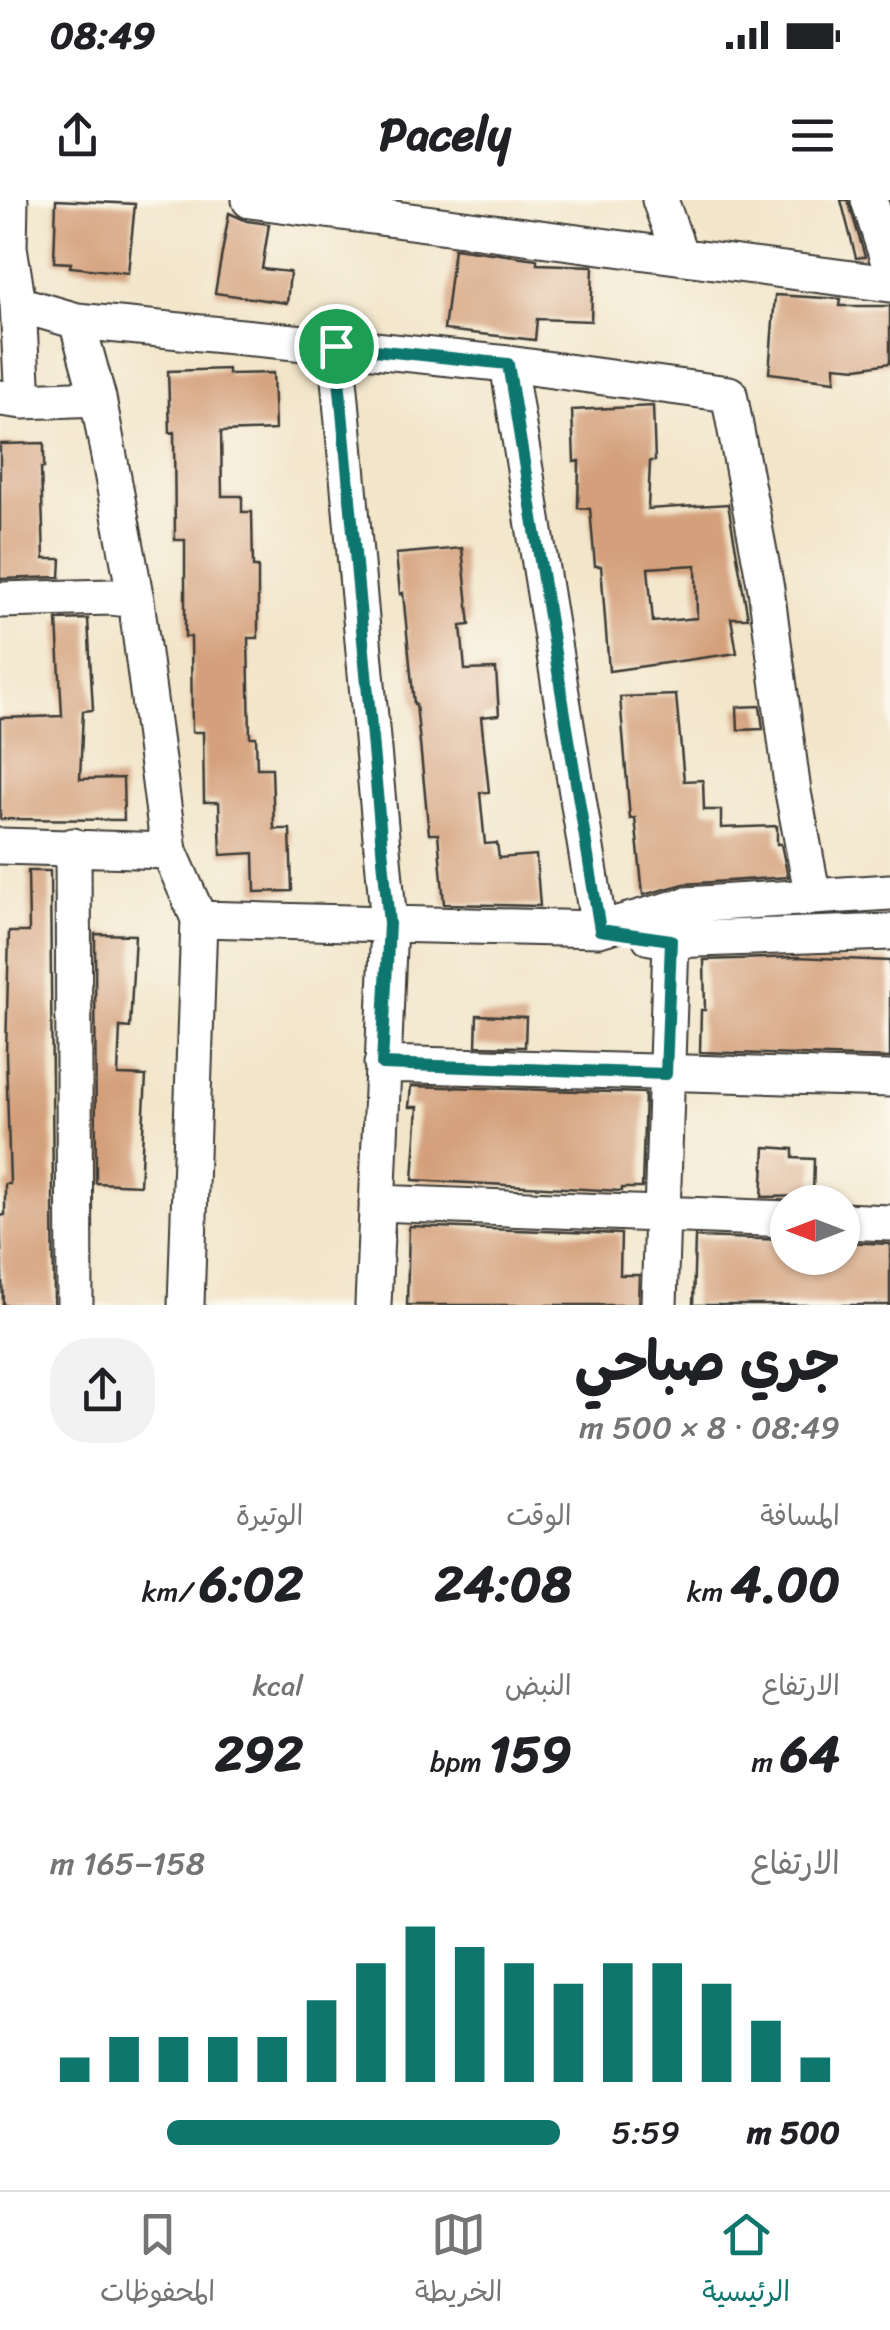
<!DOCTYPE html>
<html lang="ar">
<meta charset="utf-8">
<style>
body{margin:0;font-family:Sriracha,"Playpen Sans Arabic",sans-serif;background:#f2f2f2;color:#202124;direction:rtl;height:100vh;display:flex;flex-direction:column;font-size:38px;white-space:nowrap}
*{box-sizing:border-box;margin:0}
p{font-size:32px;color:#757577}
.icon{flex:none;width:55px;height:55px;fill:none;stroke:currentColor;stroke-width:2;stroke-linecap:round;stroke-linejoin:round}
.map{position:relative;height:1105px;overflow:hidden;direction:ltr}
.side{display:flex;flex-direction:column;background:#fff;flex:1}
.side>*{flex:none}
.needle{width:65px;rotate:270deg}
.fabs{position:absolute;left:770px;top:985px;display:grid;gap:20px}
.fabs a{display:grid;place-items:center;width:90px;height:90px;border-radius:50%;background:#fff;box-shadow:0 2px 8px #0004;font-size:50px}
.pin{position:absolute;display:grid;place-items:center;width:85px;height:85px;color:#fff;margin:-42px;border:5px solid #fff;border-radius:50%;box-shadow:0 2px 10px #0007}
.round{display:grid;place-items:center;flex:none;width:105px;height:105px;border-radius:40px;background:#f2f2f2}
.overview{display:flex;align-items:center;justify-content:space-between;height:170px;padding:0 50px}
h1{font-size:55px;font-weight:700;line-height:75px}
.figures{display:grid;grid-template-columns:repeat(3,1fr);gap:15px;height:170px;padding:10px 50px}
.figures div{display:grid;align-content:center}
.figures b{font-size:50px;font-weight:700}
.figures small{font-size:28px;font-weight:400}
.figures p{font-size:28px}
.chart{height:280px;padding:20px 50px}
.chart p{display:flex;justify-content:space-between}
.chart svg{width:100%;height:180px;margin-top:10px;stroke:#0f766e;stroke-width:6}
ul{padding:0 50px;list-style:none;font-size:32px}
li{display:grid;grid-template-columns:160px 120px 1fr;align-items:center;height:75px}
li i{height:25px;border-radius:12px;background:#0f766e}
.status{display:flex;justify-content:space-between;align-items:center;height:70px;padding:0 50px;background:#fff;direction:ltr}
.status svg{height:28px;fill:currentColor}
header{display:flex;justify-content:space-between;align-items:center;height:130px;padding:0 50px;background:#fff;font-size:45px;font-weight:700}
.dock{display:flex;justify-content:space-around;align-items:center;height:140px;border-top:2px solid #e0e0e0;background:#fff;font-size:28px;color:#757577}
.dock a{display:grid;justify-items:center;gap:5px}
.dock .current{color:#0f766e}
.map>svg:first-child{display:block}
</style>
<div class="status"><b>08:49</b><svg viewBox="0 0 49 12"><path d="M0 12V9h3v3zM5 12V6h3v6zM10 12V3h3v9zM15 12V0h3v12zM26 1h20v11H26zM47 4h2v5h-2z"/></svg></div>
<header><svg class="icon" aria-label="menu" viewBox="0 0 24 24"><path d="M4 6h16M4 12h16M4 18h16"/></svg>Pacely<svg class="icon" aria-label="share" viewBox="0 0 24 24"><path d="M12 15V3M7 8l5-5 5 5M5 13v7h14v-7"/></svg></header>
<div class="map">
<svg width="890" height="1105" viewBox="0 0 890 1105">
<rect width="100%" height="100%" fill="#fbf7ec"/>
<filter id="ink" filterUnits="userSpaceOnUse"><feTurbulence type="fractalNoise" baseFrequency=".01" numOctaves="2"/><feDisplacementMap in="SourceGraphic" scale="20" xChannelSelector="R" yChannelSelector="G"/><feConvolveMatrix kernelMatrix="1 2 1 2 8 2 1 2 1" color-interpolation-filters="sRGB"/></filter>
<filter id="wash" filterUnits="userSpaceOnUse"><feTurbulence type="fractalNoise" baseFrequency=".0048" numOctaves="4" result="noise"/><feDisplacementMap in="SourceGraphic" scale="40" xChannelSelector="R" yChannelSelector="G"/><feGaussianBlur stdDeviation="2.25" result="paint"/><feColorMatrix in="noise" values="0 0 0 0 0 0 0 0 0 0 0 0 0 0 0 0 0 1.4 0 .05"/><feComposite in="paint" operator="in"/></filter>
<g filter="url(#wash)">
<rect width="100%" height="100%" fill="#f2e5c9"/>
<g id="blocks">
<path fill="#d4a07b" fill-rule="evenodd" d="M56,0L135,4L128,73L70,67L71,63L54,62Z
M841,0H848L865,57L856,58Z
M229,13L247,21L269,24L262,69L290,72L287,103L215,93Z
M454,48L537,59V64L593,66L591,121L537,119L535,140L444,130Z
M775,95L841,99L840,106H890V163L858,168L835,166V181L769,173Z
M228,169V174L273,173L275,230L221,232L222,296H242V312H252L253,367H258V438H248L250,537H256L257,568H272L274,629H290L292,691L255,692L254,653L221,655L219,602H204L203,532H192L191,437H185V340H175L174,232L170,233L168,171Z
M653,206L655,261H650L648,309L728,304L748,418H731L737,453L609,471L601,366H595L590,309L578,308L579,261L574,262L572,210ZM696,365L697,418L653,422L648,368Z
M44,243V268H41L44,359H61L60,377L0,379V244Z
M462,348L470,425L461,426L465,470L496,469L499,515L481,517L489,592L480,593L485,644L497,643L499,658L536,655L540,706L444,704L438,634H429L416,504H414L403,393L400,394L396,354Z
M88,419L93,510L83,511L80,579L123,578L124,620L0,619V518L62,516L57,420Z
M676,495L684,581L703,580L704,610H721V628L777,626V644H781L788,677L684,684L643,695L635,618L630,619L620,497Z
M760,506L763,529L738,530L737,507Z
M28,671H50L54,1105H3L0,1016L5,1015V984H10L6,855L9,732H29Z
M95,734L135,735L130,828L120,827L118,875L146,876L140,985L96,983Z
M798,757L890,761V858L700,852L701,810H705L704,760Z
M477,815L526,817L525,847L476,846Z
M411,886L645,893L642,988H622V991L413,980L418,907H409Z
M765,947L793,949V958L814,959L813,996L762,997Z
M409,1026L621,1034L620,1075H639L638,1105H407Z
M695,1037L788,1040V1058H842V1042L890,1044V1105H693Z"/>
</g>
</g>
<g filter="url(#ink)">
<use href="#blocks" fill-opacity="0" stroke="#3c3a36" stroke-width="2.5"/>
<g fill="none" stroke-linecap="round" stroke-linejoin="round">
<g stroke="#3c3a36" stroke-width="39">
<path id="minor" d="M10,0L9,47L18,104L77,121L336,146
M250,0L890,84
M660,0L680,56
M869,0L890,65
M18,104L23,201
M77,121L98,198
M508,164L729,194L766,389L793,592L813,697
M0,198L23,201L98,198L136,400L169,651L199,719L186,1105
M0,400L111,397L136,400
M0,646L169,651
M73,646L75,1105
M199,719L389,724L336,146L508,164L599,729L389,724L373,1105
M599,729L686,705L890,692
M650,737L671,740L890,732
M382,864L890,879
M377,1003L788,1019
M842,1021L890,1023
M659,1105L671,740"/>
</g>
<use href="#minor" stroke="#fff" stroke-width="35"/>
</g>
</g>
<g fill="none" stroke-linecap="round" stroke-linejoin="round" filter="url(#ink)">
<g stroke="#fff" stroke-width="20">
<path id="route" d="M336,146L508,164L600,730L671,740L666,874L382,864L389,724Z"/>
</g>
<use href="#route" stroke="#0f766e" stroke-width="12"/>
</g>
</svg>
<div class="fabs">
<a><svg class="needle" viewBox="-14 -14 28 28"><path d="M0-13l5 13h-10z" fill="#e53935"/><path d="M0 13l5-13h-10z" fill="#757577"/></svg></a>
</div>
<div class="pin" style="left:336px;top:146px;background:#1e9e55"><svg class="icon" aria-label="arrive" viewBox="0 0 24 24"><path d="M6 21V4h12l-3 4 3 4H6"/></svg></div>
</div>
<section class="side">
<div class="overview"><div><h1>جري صباحي</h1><p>08:49 · 8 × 500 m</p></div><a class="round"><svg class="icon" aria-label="share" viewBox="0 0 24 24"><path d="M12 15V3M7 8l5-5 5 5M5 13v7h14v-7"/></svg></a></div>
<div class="figures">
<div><p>المسافة</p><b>4.00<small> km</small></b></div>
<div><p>الوقت</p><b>24:08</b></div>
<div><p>الوتيرة</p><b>6:02<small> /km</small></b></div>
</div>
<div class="figures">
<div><p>الارتفاع</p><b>64<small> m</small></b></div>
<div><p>النبض</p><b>159<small> bpm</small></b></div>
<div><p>kcal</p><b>292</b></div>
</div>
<div class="chart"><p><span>الارتفاع</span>158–165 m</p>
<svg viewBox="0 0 160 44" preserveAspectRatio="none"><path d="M5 44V38M15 44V33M25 44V33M35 44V33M45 44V33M55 44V24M65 44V15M75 44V6M85 44V11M95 44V15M105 44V20M115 44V15M125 44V15M135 44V20M145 44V29M155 44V38"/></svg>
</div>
<ul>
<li><b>500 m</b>5:59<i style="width:77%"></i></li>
</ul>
</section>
<nav class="dock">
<a class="current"><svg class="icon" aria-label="home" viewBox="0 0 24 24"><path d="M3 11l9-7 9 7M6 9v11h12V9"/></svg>الرئيسية</a>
<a><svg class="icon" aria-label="map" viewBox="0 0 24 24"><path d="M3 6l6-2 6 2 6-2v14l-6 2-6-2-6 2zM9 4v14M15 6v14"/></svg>الخريطة</a>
<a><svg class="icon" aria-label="saved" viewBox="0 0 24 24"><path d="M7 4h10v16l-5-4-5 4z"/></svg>المحفوظات</a>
</nav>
